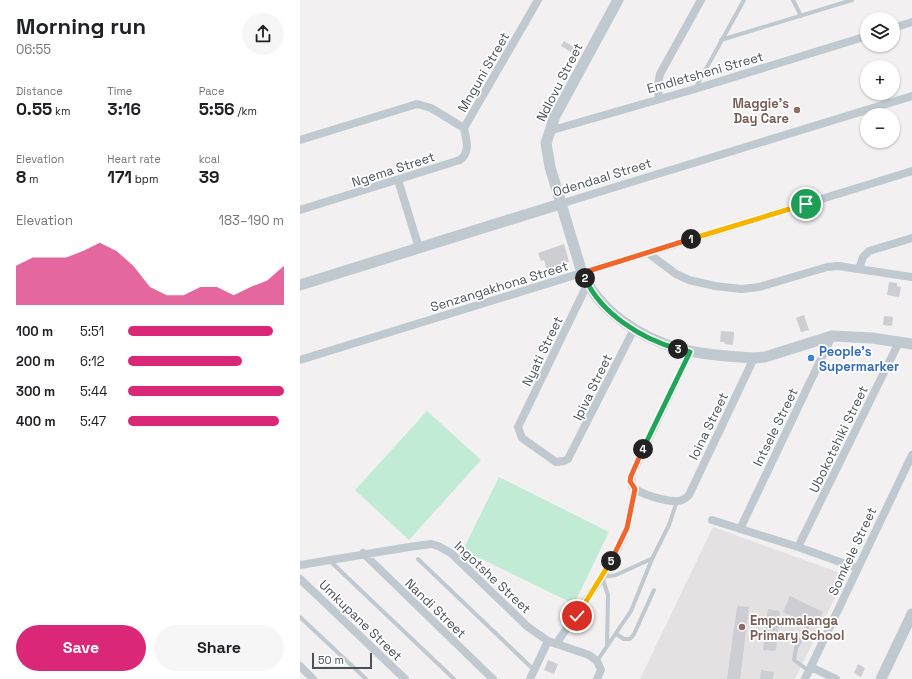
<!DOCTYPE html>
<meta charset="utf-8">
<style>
body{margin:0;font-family:"Space Grotesk",sans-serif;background:#f6f6f6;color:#202124;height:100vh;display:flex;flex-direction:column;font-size:15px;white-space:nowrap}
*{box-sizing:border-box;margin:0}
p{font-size:13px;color:#757577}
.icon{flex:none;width:22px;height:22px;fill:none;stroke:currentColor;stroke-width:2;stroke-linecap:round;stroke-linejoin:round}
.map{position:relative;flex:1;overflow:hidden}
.details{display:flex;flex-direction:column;background:#fff;width:300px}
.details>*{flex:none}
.controls{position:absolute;left:560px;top:12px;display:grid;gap:8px}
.controls a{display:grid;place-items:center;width:40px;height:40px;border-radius:50%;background:#fff;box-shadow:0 1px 3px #0004;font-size:20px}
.scale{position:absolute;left:12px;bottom:10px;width:60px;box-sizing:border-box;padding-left:4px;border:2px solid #49515b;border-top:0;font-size:11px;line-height:14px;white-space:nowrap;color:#49515b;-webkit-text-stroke:3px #fff;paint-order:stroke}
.pin{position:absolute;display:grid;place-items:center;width:34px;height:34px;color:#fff;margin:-17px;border:2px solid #fff;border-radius:50%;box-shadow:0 1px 4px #0007}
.km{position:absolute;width:20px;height:20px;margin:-10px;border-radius:50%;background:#222;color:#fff;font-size:11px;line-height:20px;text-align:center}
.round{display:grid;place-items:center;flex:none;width:42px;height:42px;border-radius:21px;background:#f6f6f6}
.summary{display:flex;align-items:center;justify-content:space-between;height:68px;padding:0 16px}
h1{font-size:22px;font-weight:800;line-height:30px}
.stats{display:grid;grid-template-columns:repeat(3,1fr);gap:6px;height:68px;padding:4px 16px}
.stats div{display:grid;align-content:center}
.stats b{font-size:17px;font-weight:800}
.stats small{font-size:11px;font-weight:400}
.stats p{font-size:11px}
.chart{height:112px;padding:8px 16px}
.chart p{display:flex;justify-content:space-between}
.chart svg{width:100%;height:72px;margin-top:4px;fill:#db2777;opacity:.7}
.action{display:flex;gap:8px;margin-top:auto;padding:8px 16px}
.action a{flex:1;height:46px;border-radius:24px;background:#db2777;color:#fff;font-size:16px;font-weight:800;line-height:46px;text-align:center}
.action a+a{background:#f6f6f6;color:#202124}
ul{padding:0 16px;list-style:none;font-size:13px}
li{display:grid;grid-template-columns:64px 48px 1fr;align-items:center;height:30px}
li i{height:10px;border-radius:5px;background:#db2777}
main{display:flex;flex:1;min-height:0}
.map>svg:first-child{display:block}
</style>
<main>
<section class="details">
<div class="summary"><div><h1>Morning run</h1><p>06:55</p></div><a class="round"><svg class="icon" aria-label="share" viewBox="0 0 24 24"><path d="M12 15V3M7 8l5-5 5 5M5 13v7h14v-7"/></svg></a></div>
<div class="stats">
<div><p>Distance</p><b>0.55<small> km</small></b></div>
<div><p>Time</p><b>3:16</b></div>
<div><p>Pace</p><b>5:56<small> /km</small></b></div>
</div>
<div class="stats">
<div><p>Elevation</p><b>8<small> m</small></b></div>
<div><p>Heart rate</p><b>171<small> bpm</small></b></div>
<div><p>kcal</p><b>39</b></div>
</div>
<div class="chart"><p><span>Elevation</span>183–190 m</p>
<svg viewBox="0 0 160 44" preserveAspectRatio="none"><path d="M0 44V20L10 15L20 15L30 15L40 11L50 6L60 11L70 20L80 33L90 38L100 38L110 33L120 33L130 38L140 33L150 29L160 20V44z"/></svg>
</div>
<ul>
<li><b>100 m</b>5:51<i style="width:93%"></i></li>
<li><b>200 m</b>6:12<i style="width:73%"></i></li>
<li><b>300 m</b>5:44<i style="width:100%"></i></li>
<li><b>400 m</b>5:47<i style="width:97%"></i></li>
</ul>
<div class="action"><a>Save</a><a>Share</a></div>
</section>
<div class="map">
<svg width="612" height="679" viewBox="0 0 612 679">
<rect width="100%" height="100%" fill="#f2f0f0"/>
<path fill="#e3e1e1" d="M413,527L546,575L495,679H340Z"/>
<path fill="#c2ebd5" d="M127,411L181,460L109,540L55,490Z
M199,477L309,532L274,604L163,550Z"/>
<path fill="#cdced3" d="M264,41L274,47L271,52L261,46Z
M264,244L269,262L247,270L244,260L241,261L238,253Z
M589,282L597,283V286L601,287L599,297L587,295Z
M504,315L509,330L501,332L496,318Z
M584,316L593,317L592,326L583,325Z
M421,331L434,332L433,345L424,344L425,342H420Z
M490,596L523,612L515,627L483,612Z
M437,606L449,607L440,679H427Z
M468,609L480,611L476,650L474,651L463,650Z
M248,660L258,664L254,674L244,670Z
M558,664L565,668L561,677L554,673Z
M461,670L474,672L473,679H460Z"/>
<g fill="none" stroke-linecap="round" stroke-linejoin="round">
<path stroke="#c1c9d0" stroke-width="4" d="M493,0L501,16
M421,40L552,0
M396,87L444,0
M118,559L234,670
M30,561L154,679
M0,617L66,679
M507,628L496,648L494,660L509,671
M316,634L324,639H330L334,634L354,590
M307,644L308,595L302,577L316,575L351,559
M297,661L331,611L352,559L369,525L377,501"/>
<path stroke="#c1c9d0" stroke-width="8" d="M593,28L612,22
M360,99L357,89L360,74L401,0
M164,128L238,0
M249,131L395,89L567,36
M0,140L117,104L131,108L164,128
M98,180L119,248
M260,204L612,96
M0,210L160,160C171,152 166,139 164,128
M348,253L376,274L389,280L415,286L441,289L459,287L527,267L538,266L612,277
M559,269L563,257L569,251L612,238
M287,285L218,427L222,438L256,462L264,461L268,459L334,329
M390,352L331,476L332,486C338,494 367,502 378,501C383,501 386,498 389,495L454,358
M0,360L612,171
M412,520L498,547L557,568
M440,529L532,336
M498,547L599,342
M63,553L193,679
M0,565L109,547L131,544L138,546L151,553L228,627L248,641L289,655L297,661L301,670L297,679
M0,579L105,679
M256,644L302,577L319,546L327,528L335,489
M0,666L13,679
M511,667L536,679
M230,679L248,641
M505,679L612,455"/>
<path stroke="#c1c9d0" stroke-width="11" d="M318,0L255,116L246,143L250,167L282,273C291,292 304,307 321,320C364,352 402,355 454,358L465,357L532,336L572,338L612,344
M0,285L260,204
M581,679L612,614"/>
</g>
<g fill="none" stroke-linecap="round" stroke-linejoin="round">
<g stroke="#fff" stroke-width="8">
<path id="split-1" d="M391,239L506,204"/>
</g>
<g stroke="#fff" stroke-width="8">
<path id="split-2" d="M285,278L282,273L391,239"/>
</g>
<g stroke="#fff" stroke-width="8">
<path id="split-3" d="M285,278C301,314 342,339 378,349"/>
</g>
<g stroke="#fff" stroke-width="8">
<path id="split-4" d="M343,449L390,352L378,349"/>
</g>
<g stroke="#fff" stroke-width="8">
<path id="split-5" d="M311,561L327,528L335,489L330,481L331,476L343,449"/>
</g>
<g stroke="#fff" stroke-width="8">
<path id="split-6" d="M277,616L311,561"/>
</g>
<use href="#split-1" stroke="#f5b400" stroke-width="5"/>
<use href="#split-2" stroke="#f0652b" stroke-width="5"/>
<use href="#split-3" stroke="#22a559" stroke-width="5"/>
<use href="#split-4" stroke="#22a559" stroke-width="5"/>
<use href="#split-5" stroke="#f0652b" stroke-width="5"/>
<use href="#split-6" stroke="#f5b400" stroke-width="5"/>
</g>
<g fill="#8d6e63" stroke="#fff" stroke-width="1.5">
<circle cx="497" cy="110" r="4"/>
<circle cx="442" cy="627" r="4"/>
</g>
<circle fill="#3f7fe0" stroke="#fff" stroke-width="1.5" cx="511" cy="358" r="4"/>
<g text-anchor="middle" stroke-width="3.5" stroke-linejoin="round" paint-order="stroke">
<g font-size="13" fill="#49515b" stroke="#fff">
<text transform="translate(183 72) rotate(-60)" y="5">Mnguni Street</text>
<text transform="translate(405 72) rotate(-16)" y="5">Emdletsheni Street</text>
<text transform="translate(259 82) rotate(-63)" y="5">Ndlovu Street</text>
<text transform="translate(93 169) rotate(-18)" y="5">Ngema Street</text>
<text transform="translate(302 177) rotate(-17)" y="5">Odendaal Street</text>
<text transform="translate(199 286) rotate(-17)" y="5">Senzangakhona Street</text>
<text transform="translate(242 351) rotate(-64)" y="5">Nyati Street</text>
<text transform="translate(292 387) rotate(-64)" y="5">Ipiva Street</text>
<text transform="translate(408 426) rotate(-64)" y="5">Ioina Street</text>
<text transform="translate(475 427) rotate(-64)" y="5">Intsele Street</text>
<text transform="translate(538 439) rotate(-64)" y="5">Ubokotshiki Street</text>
<text transform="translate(552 551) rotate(-65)" y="5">Somkele Street</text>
<text transform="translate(193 577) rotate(43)" y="5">Ingotshe Street</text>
<text transform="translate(136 608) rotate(44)" y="5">Nandi Street</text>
<text transform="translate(61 620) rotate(44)" y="5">Umkupane Street</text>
</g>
<g font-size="13" font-weight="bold" fill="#785e54" stroke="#fff" text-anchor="end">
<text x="489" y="108">Maggie's<tspan x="489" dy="15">Day Care</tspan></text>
<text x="450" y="625" text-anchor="start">Empumalanga<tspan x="450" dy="15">Primary School</tspan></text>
</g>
<g font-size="13" font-weight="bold" fill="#366cbe" stroke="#fff" text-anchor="start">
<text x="519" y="356">People's<tspan x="519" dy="15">Supermarker</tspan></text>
</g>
</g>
</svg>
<div class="controls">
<a><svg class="icon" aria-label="layers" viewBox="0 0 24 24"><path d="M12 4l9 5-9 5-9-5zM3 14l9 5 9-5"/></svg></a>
<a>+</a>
<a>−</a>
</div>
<div class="scale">50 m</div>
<div class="pin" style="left:506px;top:204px;background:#1e9e55"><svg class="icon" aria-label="arrive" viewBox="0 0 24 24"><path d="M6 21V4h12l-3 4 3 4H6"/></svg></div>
<div class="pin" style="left:277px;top:616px;background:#d93025"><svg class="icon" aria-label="check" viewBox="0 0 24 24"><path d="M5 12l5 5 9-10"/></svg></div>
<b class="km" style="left:391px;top:239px">1</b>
<b class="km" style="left:285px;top:278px">2</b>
<b class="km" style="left:378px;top:349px">3</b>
<b class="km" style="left:343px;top:449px">4</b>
<b class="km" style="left:311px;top:561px">5</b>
</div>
</main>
